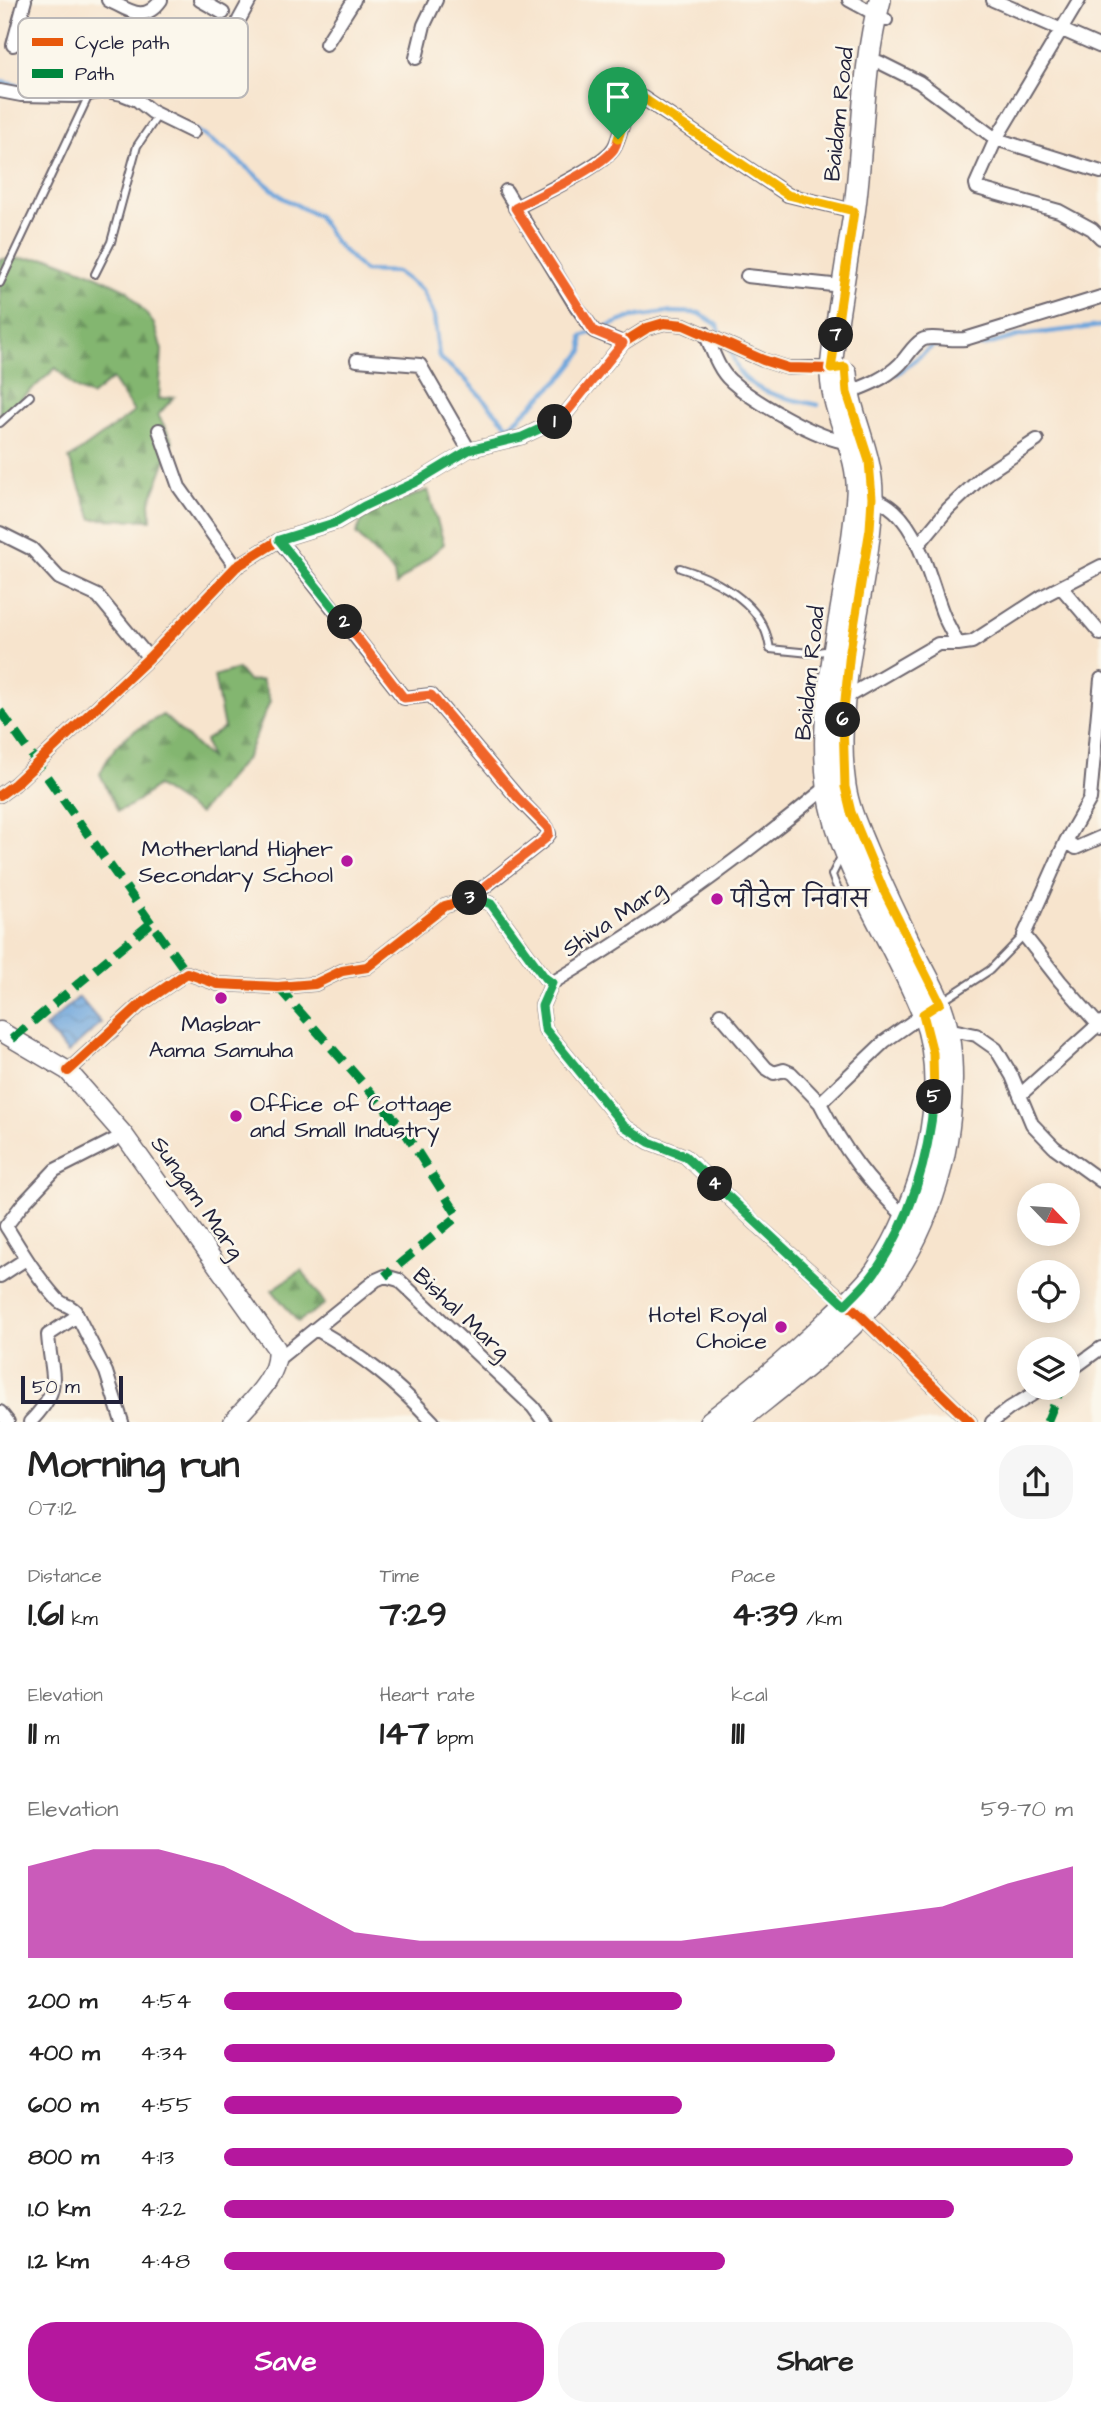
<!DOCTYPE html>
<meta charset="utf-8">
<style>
body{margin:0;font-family:"Architects Daughter","Playpen Sans Deva",sans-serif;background:#f6f6f6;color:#222;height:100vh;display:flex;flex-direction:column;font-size:26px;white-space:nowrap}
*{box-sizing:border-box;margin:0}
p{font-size:23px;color:#767676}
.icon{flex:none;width:38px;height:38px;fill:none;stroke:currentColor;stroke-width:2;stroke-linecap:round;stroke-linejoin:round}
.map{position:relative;height:1422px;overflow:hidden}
.side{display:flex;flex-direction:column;background:#fff;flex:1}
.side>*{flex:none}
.needle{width:46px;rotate:115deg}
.controls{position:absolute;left:1017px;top:1183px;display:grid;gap:14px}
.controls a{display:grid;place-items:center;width:63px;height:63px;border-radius:50%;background:#fff;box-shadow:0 4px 18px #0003;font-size:35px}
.scale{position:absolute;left:21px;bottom:18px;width:102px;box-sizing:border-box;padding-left:7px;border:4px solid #22223b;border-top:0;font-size:19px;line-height:24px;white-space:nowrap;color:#22223b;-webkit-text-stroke:5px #fbf7ec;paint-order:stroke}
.pin{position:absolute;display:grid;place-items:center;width:60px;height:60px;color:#fff;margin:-72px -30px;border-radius:50% 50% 50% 0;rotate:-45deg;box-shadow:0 0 7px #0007}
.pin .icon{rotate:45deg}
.km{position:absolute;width:35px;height:35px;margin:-18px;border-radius:50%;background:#222;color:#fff;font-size:19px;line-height:35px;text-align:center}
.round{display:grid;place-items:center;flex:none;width:74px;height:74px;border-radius:28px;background:#f6f6f6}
.overview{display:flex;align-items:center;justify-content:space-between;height:119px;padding:0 28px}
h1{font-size:38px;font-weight:800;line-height:52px}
.stats{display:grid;grid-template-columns:repeat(3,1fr);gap:10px;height:119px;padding:7px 28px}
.stats div{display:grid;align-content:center}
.stats b{font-size:35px;font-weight:800}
.stats small{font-size:19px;font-weight:400}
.stats p{font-size:19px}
.chart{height:196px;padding:14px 28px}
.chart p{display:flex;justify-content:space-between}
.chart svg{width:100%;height:126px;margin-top:7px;fill:#b5179e;opacity:.7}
.button{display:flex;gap:14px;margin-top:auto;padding:14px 28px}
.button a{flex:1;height:80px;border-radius:28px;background:#b5179e;color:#fff;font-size:28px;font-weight:800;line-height:80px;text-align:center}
.button a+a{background:#f6f6f6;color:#222}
ul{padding:0 28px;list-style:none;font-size:23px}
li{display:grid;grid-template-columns:112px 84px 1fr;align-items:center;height:52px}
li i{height:18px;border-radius:9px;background:#b5179e}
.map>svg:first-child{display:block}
</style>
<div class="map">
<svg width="1101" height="1422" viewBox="0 0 1101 1422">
<defs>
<pattern id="forest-firs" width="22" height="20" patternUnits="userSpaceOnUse" patternTransform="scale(1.75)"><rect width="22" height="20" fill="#83b670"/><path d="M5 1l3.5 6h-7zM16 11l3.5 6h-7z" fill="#6b945d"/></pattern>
<pattern id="water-waves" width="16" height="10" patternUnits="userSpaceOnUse" patternTransform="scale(1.75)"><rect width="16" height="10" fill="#6ca4db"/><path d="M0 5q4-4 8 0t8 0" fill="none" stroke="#5885b3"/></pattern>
</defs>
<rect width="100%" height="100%" fill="#fbf7ec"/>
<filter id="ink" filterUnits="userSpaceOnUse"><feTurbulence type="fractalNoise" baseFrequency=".0143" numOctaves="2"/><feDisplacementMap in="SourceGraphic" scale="14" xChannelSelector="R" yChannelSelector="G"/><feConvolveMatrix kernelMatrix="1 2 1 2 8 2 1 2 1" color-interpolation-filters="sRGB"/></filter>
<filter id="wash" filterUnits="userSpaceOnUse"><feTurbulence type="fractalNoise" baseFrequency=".00686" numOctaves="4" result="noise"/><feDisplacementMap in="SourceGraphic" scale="28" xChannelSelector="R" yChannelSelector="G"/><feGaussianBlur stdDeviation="1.57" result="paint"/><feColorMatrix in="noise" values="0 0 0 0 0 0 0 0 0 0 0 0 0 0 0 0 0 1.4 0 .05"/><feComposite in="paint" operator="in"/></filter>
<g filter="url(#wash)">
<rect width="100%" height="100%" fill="#f7e4cd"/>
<path fill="url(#forest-firs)" stroke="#526c56" stroke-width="2" d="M51,258L91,273L127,290L154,324L162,350L159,399L174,397L158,415L173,441L150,502L151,520L92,519L69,459L134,412L112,379L91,396L75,388L56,368L0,418V259Z
M428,490L444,544L396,585L394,573L356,534L364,515Z
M238,669L248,681L262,680L270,701L247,757L199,814L157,786L132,805L118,811L100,774C116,738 130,732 163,715L210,758L205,740L224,728L214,676Z
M302,1270L325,1304L298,1322L272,1290Z"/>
<path fill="url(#water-waves)" stroke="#47638b" stroke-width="2" d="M79,997L101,1023L68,1053L45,1027Z"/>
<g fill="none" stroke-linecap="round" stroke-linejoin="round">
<path stroke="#6ca4db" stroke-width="4.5" d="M0,82L21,86L99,87
M196,130L227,151L283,198L318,216L335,242L364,271L397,272L422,290L434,316L439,357L465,379L509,427L565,374L583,351L582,336L632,317L667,312L699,313L718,325L721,338
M730,350C733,356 735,364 738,370C754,395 792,399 818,405
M897,374L934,345L983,346L1022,335L1101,326"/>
</g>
</g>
<g filter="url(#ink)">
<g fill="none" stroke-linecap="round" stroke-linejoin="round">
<g stroke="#6d666e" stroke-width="10">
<path id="lane" d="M95,274L111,242L137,146L158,115
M0,283L89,95
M0,423L30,396
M680,568C711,577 750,597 764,628C767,634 769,643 770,649L810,653L832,650
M842,855L832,875C838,893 842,899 862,896
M944,1000L990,970L1024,935"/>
</g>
<g stroke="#6d666e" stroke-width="16">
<path id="street" d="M108,0C129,10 144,24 161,0
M200,0L223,13
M849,0L886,20
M993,0L1101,47
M1079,0L996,139L1101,172
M239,20L250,0
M326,44L354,0
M13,45L25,0
M416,58L424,25L436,0
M879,62L919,82L996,139L976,184L977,188L1059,211L1092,229L1101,238
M0,91L21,95L75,96L106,91L122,94L137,100L152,112L193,132
M506,191L574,303L594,331L623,343
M515,208C536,197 603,166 614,148C623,134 623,100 643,98L788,195L854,211
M747,276L842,286
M705,333C712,349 718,370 731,381C753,401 818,439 847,442
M357,360L420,365L469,450
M847,393C866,386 885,379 900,364C907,357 913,345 922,340C931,335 951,341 965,339L1101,297
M159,430L179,487L236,567
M0,533L32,549L59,578L98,596L149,658
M279,540L404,698L431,695L517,797L547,828L549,834L544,840L469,899
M919,544L948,509L984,475L1037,440
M1061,587L1101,634
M958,644L972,642L1043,596L1101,566
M1101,679L1090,799L1066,841L1024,935L1060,981L1101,1028
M845,698L938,644H958C953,634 947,624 943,614C928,576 917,511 872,498
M0,795L15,784L149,658L236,567L279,540L337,522L364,506L416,482L469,450L522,437L563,417L623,343L647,328L664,323L684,325L763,360L788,368H837
M1066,841L1076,848L1101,837
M552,983L542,1006L545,1029L624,1126L649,1142L685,1156L754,1222L861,1316L970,1422
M552,983C646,927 743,857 828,786
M720,1014L766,1068L774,1073L784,1070L791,1073L820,1103
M949,1033L957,1031L976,1035L996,1049L1012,1076L1032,1124L1054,1147L1101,1181
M68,1071L140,1005L187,973L218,984L278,987L315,984L342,971L367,967L445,906L469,899L481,900L491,904L545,978L552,983
M1020,1095L1101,1022
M905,1217C868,1182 843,1149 820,1103L885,1041L928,1011
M0,1276L26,1259
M316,1329C363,1356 396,1382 433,1422
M278,1359L376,1280L385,1276L399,1280L533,1407L544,1422
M1068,1372L1101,1348
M0,1412L8,1422
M30,1422C64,1387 51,1378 48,1335L77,1316
M122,1422L106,1372L75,1311C69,1304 63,1306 57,1299C37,1277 22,1252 6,1226L22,1205L55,1170L124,1135
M992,1422L1010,1408L1043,1388"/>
</g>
<g stroke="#6d666e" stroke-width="21">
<path id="secondary" d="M0,1031L68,1071L124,1135L276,1348C281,1376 250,1402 233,1422"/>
</g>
<g stroke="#6d666e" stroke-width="24">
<path id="primary" d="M710,1422C754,1389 794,1354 833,1316C848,1302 864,1288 876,1271C922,1204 953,1092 923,1014C893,937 839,870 828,786C816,689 851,592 857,495C860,453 833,417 831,375C831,360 834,344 836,329C842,291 848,253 854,214C864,143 861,70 880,0
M737,1422C779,1388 824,1355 861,1316C914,1261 943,1188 950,1113C953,1077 953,1038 940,1004C933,986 923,969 914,952C897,917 880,882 865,846C857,827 848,807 845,786C831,689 869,593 872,497C873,453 849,416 846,373"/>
</g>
<use href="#lane" stroke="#fff" stroke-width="6"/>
<use href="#street" stroke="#fff" stroke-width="12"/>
<use href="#secondary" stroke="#fff" stroke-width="18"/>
<use href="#primary" stroke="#fff" stroke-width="21"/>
<path stroke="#00873e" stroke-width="9" stroke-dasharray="18 9" stroke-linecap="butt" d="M0,711L151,923
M278,987L403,1129L458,1216L385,1276
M12,1039L151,923L187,973
M1047,1422L1061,1388"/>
<g stroke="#fbf7ec" stroke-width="15">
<path id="cycleway" d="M0,795L15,784L149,658L236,567L279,540L337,522L364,506L416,482L469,450L522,437L563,417L623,343L647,328L664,323L684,325L763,360L788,368L831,369L845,367
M68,1071L140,1005L187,973L218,984L278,987L315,984L342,971L367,967L445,906L469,899L481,900L491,904L545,978L552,983L542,1006L545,1029L624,1126L649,1142L685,1156L754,1222L861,1316L970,1422"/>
</g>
<use href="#cycleway" stroke="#e8590c" stroke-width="10"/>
</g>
</g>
<g fill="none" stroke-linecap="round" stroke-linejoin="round" filter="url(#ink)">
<g stroke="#fff" stroke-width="14">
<path id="split-1" d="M555,422L563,417L623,343L594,331L515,208C536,197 602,167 614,149C616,146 617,143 618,139"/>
</g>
<g stroke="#fff" stroke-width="14">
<path id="split-2" d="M345,622L279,540L337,522L364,506L416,482L469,450L522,437L555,422"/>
</g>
<g stroke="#fff" stroke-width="14">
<path id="split-3" d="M345,622L404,698L431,695L517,797L548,828L549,834L544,840L470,898"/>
</g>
<g stroke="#fff" stroke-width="14">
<path id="split-4" d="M470,898L469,899L481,900L491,904L545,978L552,983L542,1006L545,1029L624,1126L649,1142L685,1156L715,1184"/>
</g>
<g stroke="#fff" stroke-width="14">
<path id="split-5" d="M715,1184L845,1305C855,1294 867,1284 875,1272C910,1222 929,1158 934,1097"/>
</g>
<g stroke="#fff" stroke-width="14">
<path id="split-6" d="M843,720L845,787L851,812L883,889L940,1003L923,1014L933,1053L934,1097"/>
</g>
<g stroke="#fff" stroke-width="14">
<path id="split-7" d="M836,335L831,369L845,367L847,393L869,461L872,498L870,529L850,651L843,720"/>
</g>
<g stroke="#fff" stroke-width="14">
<path id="split-8" d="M618,139C623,125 627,101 643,98L788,195L854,211L836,335"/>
</g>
<use href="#split-1" stroke="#f0652b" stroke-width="9"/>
<use href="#split-2" stroke="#22a559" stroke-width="9"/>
<use href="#split-3" stroke="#f0652b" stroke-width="9"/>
<use href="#split-4" stroke="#22a559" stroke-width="9"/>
<use href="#split-5" stroke="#22a559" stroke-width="9"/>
<use href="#split-6" stroke="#f5b400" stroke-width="9"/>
<use href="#split-7" stroke="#f5b400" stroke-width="9"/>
<use href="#split-8" stroke="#f5b400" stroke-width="9"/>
</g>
<g fill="#b5179e" stroke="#fbf7ec" stroke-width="2.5">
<circle cx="347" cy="861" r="7"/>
<circle cx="717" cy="899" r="7"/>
<circle cx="221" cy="998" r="7"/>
<circle cx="236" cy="1116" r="7"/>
<circle cx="781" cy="1327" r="7"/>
</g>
<g text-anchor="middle" stroke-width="5" stroke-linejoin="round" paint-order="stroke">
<g font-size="23" fill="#22223b" stroke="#fbf7ec">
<text transform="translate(838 114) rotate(-84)" y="8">Baidam Road</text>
<text transform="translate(809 673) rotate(-84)" y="8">Baidam Road</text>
<text transform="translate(613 918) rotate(-34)" y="8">Shiva Marg</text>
<text transform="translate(198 1197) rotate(55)" y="8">Sungam Marg</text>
<text transform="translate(462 1313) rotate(43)" y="8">Bishal Marg</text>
</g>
<g font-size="23" fill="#22223b" stroke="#fbf7ec" text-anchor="end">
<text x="333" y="856">Motherland Higher<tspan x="333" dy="26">Secondary School</tspan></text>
<text x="731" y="907" text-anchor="start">पौडेल निवास</text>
<text x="221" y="1031" text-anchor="middle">Masbar<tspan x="221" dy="26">Aama Samuha</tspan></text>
<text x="250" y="1111" text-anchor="start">Office of Cottage<tspan x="250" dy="26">and Small Industry</tspan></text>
<text x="767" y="1322">Hotel Royal<tspan x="767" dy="26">Choice</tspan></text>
</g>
</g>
<rect x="18" y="18" width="230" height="80" rx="10" fill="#fbf7ec" stroke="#bab7b7" stroke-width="2"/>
<rect x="32" y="38" width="31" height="8" fill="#e8590c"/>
<rect x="32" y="69" width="31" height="9" fill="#00873e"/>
<g font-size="19" fill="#22223b">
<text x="75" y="49">Cycle path</text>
<text x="75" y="80">Path</text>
</g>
</svg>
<div class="controls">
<a><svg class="needle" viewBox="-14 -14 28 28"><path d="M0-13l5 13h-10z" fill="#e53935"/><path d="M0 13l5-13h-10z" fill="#767676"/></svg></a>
<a><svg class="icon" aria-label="locate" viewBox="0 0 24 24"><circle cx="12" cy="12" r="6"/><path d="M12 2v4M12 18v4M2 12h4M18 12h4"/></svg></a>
<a><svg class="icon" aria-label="layers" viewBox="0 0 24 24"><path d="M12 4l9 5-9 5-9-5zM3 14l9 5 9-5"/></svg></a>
</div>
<div class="scale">50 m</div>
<div class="pin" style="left:618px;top:139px;background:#1e9e55"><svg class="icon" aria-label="arrive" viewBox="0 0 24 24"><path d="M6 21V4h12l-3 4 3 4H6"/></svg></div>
<b class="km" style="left:555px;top:422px">1</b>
<b class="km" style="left:345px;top:622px">2</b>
<b class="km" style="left:470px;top:898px">3</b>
<b class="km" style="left:715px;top:1184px">4</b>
<b class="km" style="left:934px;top:1097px">5</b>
<b class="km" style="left:843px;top:720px">6</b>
<b class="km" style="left:836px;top:335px">7</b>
</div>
<section class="side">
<div class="overview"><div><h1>Morning run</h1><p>07:12</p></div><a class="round"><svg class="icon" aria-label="share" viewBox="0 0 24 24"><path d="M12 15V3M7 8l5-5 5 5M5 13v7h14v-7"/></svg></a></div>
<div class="stats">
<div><p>Distance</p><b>1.61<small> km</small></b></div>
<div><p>Time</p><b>7:29</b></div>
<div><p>Pace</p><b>4:39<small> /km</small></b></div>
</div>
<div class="stats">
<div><p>Elevation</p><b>11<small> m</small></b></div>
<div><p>Heart rate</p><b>147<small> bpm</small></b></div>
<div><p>kcal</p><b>111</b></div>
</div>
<div class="chart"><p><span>Elevation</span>59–70 m</p>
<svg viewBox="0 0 160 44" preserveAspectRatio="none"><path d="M0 44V12L10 6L20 6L30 12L40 23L50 35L60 38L70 38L80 38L90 38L100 38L110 35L120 32L130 29L140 26L150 18L160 12V44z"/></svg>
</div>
<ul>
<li><b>200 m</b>4:54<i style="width:54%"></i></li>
<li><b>400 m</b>4:34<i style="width:72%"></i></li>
<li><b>600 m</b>4:55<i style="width:54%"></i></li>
<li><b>800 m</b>4:13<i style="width:100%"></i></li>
<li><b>1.0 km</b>4:22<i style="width:86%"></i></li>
<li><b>1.2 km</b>4:48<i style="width:59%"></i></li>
</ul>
<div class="button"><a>Save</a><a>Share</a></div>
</section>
